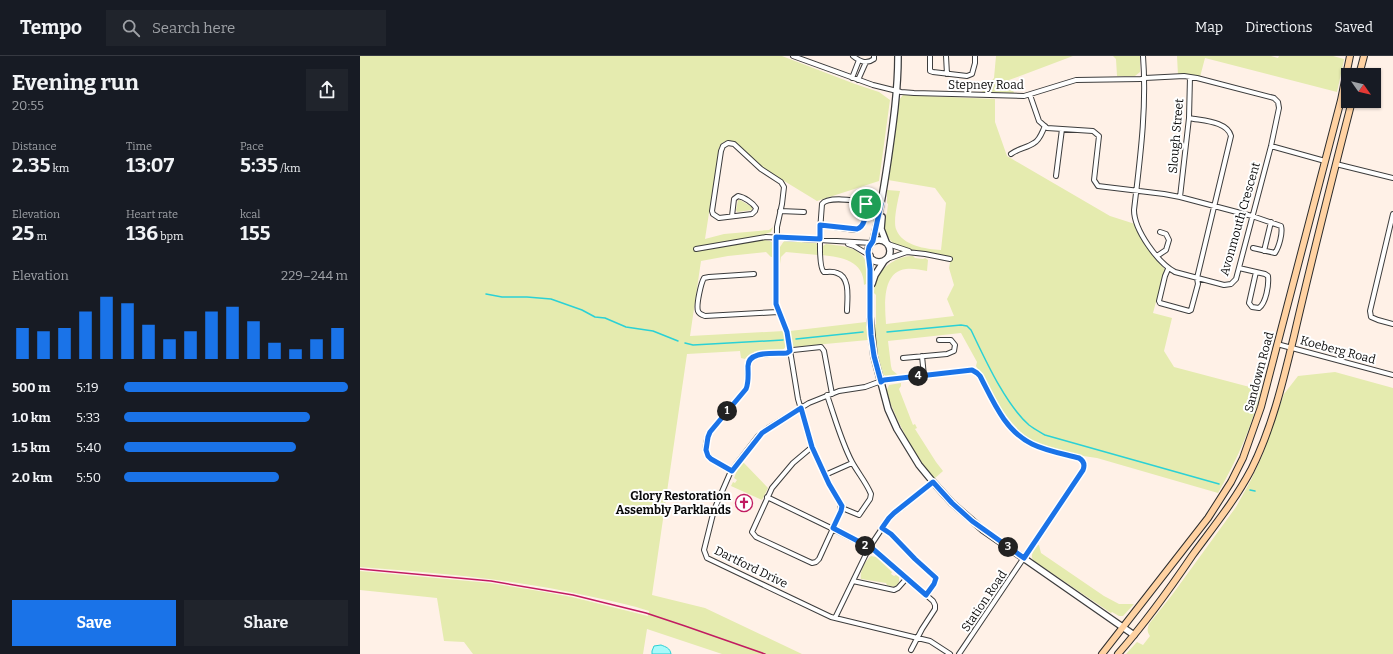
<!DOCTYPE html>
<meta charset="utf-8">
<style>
body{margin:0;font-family:Bitter,serif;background:#20242c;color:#f1f3f6;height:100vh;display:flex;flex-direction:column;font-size:15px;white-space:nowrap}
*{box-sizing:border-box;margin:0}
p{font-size:13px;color:#9ea1a6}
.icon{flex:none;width:22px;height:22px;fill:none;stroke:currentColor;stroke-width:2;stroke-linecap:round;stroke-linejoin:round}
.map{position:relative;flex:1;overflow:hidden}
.side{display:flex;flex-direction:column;background:#171b24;width:360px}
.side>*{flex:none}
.needle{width:26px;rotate:124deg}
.fabs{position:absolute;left:981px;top:12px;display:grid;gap:8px}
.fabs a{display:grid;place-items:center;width:40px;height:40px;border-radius:0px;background:#171b24;box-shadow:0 1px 3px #0004;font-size:20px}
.pin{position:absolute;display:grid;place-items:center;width:34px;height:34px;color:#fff;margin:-17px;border:2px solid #fff;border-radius:50%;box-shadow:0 1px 4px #0007}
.km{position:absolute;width:20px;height:20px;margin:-10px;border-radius:50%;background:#222;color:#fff;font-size:11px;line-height:20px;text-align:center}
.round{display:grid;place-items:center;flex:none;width:42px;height:42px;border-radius:0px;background:#20242c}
.overview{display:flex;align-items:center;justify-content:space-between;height:68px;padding:0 12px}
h1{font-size:22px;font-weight:700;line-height:30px}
.stats{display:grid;grid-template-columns:repeat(3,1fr);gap:6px;height:68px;padding:4px 12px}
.stats div{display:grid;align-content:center}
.stats b{font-size:20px;font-weight:700}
.stats small{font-size:11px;font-weight:400}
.stats p{font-size:11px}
.chart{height:112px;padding:8px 12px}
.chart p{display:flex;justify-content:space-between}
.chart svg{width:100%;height:72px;margin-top:4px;stroke:#1a73e8;stroke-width:6}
.primary-button{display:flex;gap:8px;margin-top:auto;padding:8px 12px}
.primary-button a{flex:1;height:46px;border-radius:0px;background:#1a73e8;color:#fff;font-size:16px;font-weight:700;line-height:46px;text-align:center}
.primary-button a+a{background:#20242c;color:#f1f3f6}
ul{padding:0 12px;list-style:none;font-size:13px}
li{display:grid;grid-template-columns:64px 48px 1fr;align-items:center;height:30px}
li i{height:10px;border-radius:5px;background:#1a73e8}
header{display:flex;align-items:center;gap:24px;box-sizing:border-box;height:56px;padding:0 20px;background:#171b24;border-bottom:1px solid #363941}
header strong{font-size:19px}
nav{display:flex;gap:22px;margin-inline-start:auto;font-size:14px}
.search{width:280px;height:36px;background:#20242c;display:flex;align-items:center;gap:10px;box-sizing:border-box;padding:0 14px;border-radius:0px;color:#9ea1a6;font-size:15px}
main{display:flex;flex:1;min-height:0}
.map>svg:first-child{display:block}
</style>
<header>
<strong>Tempo</strong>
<div class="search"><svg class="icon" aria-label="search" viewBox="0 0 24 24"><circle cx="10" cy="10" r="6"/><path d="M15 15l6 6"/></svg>Search here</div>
<nav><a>Map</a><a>Directions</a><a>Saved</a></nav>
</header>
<main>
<section class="side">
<div class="overview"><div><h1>Evening run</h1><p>20:55</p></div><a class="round"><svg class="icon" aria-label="share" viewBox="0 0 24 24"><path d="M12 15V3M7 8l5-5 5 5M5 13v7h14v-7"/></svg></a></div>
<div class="stats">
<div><p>Distance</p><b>2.35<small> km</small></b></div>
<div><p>Time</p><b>13:07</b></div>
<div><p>Pace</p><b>5:35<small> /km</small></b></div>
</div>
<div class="stats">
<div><p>Elevation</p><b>25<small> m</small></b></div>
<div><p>Heart rate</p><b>136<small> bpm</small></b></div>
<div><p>kcal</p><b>155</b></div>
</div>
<div class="chart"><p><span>Elevation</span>229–244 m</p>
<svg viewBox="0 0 160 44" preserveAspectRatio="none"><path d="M5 44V25M15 44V27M25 44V25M35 44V15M45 44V6M55 44V10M65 44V23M75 44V32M85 44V27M95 44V15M105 44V12M115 44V21M125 44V34M135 44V38M145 44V32M155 44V25"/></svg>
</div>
<ul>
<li><b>500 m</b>5:19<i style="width:100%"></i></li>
<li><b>1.0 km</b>5:33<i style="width:83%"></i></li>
<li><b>1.5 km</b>5:40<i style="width:77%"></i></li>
<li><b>2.0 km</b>5:50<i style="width:69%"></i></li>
</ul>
<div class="primary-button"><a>Save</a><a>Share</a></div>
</section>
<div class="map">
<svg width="1033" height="598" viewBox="0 0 1033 598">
<rect width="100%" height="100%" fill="#fff1e7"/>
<path fill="#e5ebaf" d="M0,0H422L495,28L519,36L530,44L519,125L457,145L401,111L374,86L366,85L362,87L359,92L345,183L364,178L409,174L413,171L411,176L405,178V184L410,185L413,187L414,201H411L406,196L368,200L341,205L330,280L424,275L427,289L422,295C411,296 392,293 385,303L381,302L380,295L327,298L292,539L345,552L442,598H362L287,573L283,598H113L104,586L84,585L77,542L0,534V515L130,527L173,534L212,541L288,560L289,555C271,549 251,545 233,541C156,523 78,517 0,511Z
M636,0H713L649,24L654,37L622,36L634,22Z
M753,0H780V16L775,20H757L756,3Z
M817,0H911L918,2L919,0H973L984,3V4L977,36L845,2L840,21L830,19H818Z
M543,39L635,43V66L647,100L750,160L775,168C780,184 793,201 805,213L793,257L812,262L804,295L814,311L901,334C892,370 877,404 858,437L737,402C707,398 668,391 648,366C644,360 641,353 637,347C630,335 623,322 616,310L617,306L601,277L528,285L531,310L532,314L538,319L526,320L522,318L519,304L514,270L516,268V239L514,237C514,233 515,228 516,224C521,211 539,199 553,200L555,202L563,203L565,202L568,204L567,215C560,214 553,212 546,213C521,216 525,251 526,268L594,260L587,243L594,229L589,212L591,201L544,192L535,189L530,184L524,174V167L527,156L528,148L527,147V134L540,135C538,144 533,164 536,173C542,190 566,193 581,194L586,147L575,132L528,124L539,44Z
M378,144H380L392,151V154L377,156L376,154Z
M424,185L456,187L458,189V199L426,196L421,201L420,208L419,206L420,191Z
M466,188C481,190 501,190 507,208C509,214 507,222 506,228L504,229C504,205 482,201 462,199L463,190Z
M506,266L508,284L433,291L430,275Z
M975,316L1033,332V598H766L776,587L777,586L783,589L790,580C787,575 787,574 789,568L812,539L876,451L891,424L903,398L924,338L938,320Z
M541,327V330L539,333L553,369L555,368L557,372L555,373L576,406L583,415L574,423C553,396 538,368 526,336L529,329Z
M383,406L408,432L402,444L371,430L373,426L375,427L377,424L374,422L378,412Z
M678,489H679L681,497L744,540L759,548H774L763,560H759L752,556L751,557L674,505C669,499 674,495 678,489Z
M511,500L516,501L532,516L531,518L534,520L536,519L539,521V525C537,532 533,531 527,529L526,527L501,523C499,516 506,504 511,500Z"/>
<path fill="#a8fafa" stroke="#2bd1d5" d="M301,589C306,591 310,592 311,598H292V595L294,590Z"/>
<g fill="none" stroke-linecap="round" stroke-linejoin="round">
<path stroke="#2bd1d5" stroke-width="1.5" d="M126,238L142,241H167L191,243L222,254L235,261L245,262L266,271L293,275L318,285
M527,276L601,269L607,270L611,274C625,303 645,348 669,369C674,373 680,376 685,379L859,428
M436,283L503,276
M325,287L333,289L423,284
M890,434L895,435"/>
<g stroke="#3d3d3d" stroke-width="6">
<path id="minor" d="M433,0L513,29L541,36L554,37L664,40L716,24L781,23L785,22L824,20L837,22L914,42L918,46L919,52L911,90L876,223L871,228L864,229L815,216C798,207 774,174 774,154C780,103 787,52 783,0
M493,0C499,5 506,9 514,3V0
M570,0V15L573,16L607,20L612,18L615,7V0
M586,0L587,18
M492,22L499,4
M498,24L506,6
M670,39L679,65L687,72L733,75L739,80L734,124L738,130L804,138L820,141L892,160L921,170C923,177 919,191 915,197L893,192
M911,90L965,105
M651,98C659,92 667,92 674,87C680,84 682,76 685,70
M976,108L1033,122
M696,120L702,73
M820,141L829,62L830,21
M420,155L444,156
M1033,158L1010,255L1011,261L1018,264L1033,268
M372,160L374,143L378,140C384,141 393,147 396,152L395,155L392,158L359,162L353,158L352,155L361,95L363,90L368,87L374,88L401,113L421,126L424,131L422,148L417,171L416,248L427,276L438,343L452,391L469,428L480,446L481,455L459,503L456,506L452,507L396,481L392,476L412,432L433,407L452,391
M460,169L495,174C507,170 505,156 506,146
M488,188L494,190L509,199
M528,188L549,195
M336,193L406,181L512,187
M904,195L911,166
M797,200L806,194L809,184L806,178L800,176
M527,203L547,196L565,198L590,203
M879,212L905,218L908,220C909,229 906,247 899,252L892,251L889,247L896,216
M808,213L805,220L799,245L800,247L829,255L831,254L838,228L837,222L871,80C867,65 843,65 829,62
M394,218L349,221L344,222C341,227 336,249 338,255C339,258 342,259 345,260L418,256
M487,255C487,244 491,221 477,217C473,215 468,216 464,216C457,211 461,159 462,148C469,138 509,147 521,148
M917,288L1033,319
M562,300L564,320
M543,302L587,298L594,295L595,289L591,284H579
M467,339C475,362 481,385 492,406C498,417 506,426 511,438L510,443L499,459L482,452
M371,415C353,404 338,401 350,376L386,333C391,322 382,305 395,299L427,297L433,294L461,291L464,295L472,338
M465,419L492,407
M407,441L473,473L513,493L573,545L575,549V553L562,573L551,594
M522,472L531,478L555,503L576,521L574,528L566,539
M493,525L534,534L538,532L546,523
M475,562L509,492L529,462L573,426
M590,598L570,585L471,561L347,502L344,494L354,454L371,415L398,380L408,372L449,347L479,335L505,331L524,324L612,314L617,317L620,320C633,345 645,375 672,388C686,395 704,398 719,402C724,405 725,409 723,414L599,598"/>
</g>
<g stroke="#3d3d3d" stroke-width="8">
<path id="tertiary" d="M522,161L521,173L526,186
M508 195a11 11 0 1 1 22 0a11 11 0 1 1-22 0Z
M513,185C520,158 524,131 528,104C533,69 538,35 538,0
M510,200V261L514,300L528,353L537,373L559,409L573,426L592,447L623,474L774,579
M512,228L515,219L524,205"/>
</g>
<g stroke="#2c2c2c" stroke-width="8">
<path id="secondary" d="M999,19L1004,0
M742,598L848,462L871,426L883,402L901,351L981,44L990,0
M758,598C785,567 809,534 832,500C853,471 874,446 891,414C912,372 923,326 934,280C952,202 972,123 992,45"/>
</g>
<use href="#minor" stroke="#fff" stroke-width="4"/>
<use href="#tertiary" stroke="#fff" stroke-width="5.5"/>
<use href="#secondary" stroke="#ffd2a2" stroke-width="6"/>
<path stroke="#c11b61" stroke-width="1.5" d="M0,513L131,525L213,539L286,557L325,570L405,598"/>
</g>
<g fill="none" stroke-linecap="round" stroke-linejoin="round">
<g stroke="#fff" stroke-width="8">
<path id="route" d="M506,146L521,148L513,185L509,191L508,196L510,213V261L511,279L514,300L521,326L524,324L612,314L617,317L620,320C633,345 645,375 672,388C686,395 704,398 719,402C724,405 725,409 723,414L664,502L612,465L592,447L573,426L534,457L529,462L522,472L531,478L555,503L576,522L574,528L566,539L513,493L473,472L481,455L482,450L469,428L452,391L441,352L402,377L372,415L351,403L348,400L346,394L348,381L350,376L386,333C389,326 388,319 388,311C387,294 415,298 427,297L430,295L427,276L416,248V181L460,183V169L497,173C507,169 505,156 506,146Z"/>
</g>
<use href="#route" stroke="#1a73e8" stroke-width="5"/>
</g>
<defs>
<g id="church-ring" transform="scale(0.9)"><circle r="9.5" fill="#fff" stroke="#c11b61" stroke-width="1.5"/><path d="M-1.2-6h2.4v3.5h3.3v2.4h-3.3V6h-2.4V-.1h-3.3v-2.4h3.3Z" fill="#c11b61"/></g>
</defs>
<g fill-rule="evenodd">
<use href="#church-ring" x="384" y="447"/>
</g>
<g text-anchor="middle" stroke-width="4" stroke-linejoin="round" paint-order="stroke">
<g font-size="12" fill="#0a0a0a" stroke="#fff">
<text x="626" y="33">Stepney Road</text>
<text transform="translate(816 80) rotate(-85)" y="4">Slough Street</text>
<text transform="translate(880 163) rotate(-74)" y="4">Avonmouth Crescent</text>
<text transform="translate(978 294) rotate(15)" y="4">Koeberg Road</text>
<text transform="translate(899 316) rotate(-75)" y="4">Sandown Road</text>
<text transform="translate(391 511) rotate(26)" y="4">Dartford Drive</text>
<text transform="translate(624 545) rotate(-56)" y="4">Station Road</text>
</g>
<g font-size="12" font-weight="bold" fill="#0a0a0a" stroke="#fff" text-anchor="end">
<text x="371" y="444">Glory Restoration<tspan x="371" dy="14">Assembly Parklands</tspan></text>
</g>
</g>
</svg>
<div class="fabs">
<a><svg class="needle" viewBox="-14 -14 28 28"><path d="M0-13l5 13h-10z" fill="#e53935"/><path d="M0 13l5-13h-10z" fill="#9ea1a6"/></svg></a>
</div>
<div class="pin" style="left:506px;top:148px;background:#1e9e55"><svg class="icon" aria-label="arrive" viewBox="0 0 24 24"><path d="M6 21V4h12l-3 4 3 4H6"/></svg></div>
<b class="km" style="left:367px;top:355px">1</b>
<b class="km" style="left:505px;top:490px">2</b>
<b class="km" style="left:648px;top:491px">3</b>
<b class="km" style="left:558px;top:320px">4</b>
</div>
</main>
